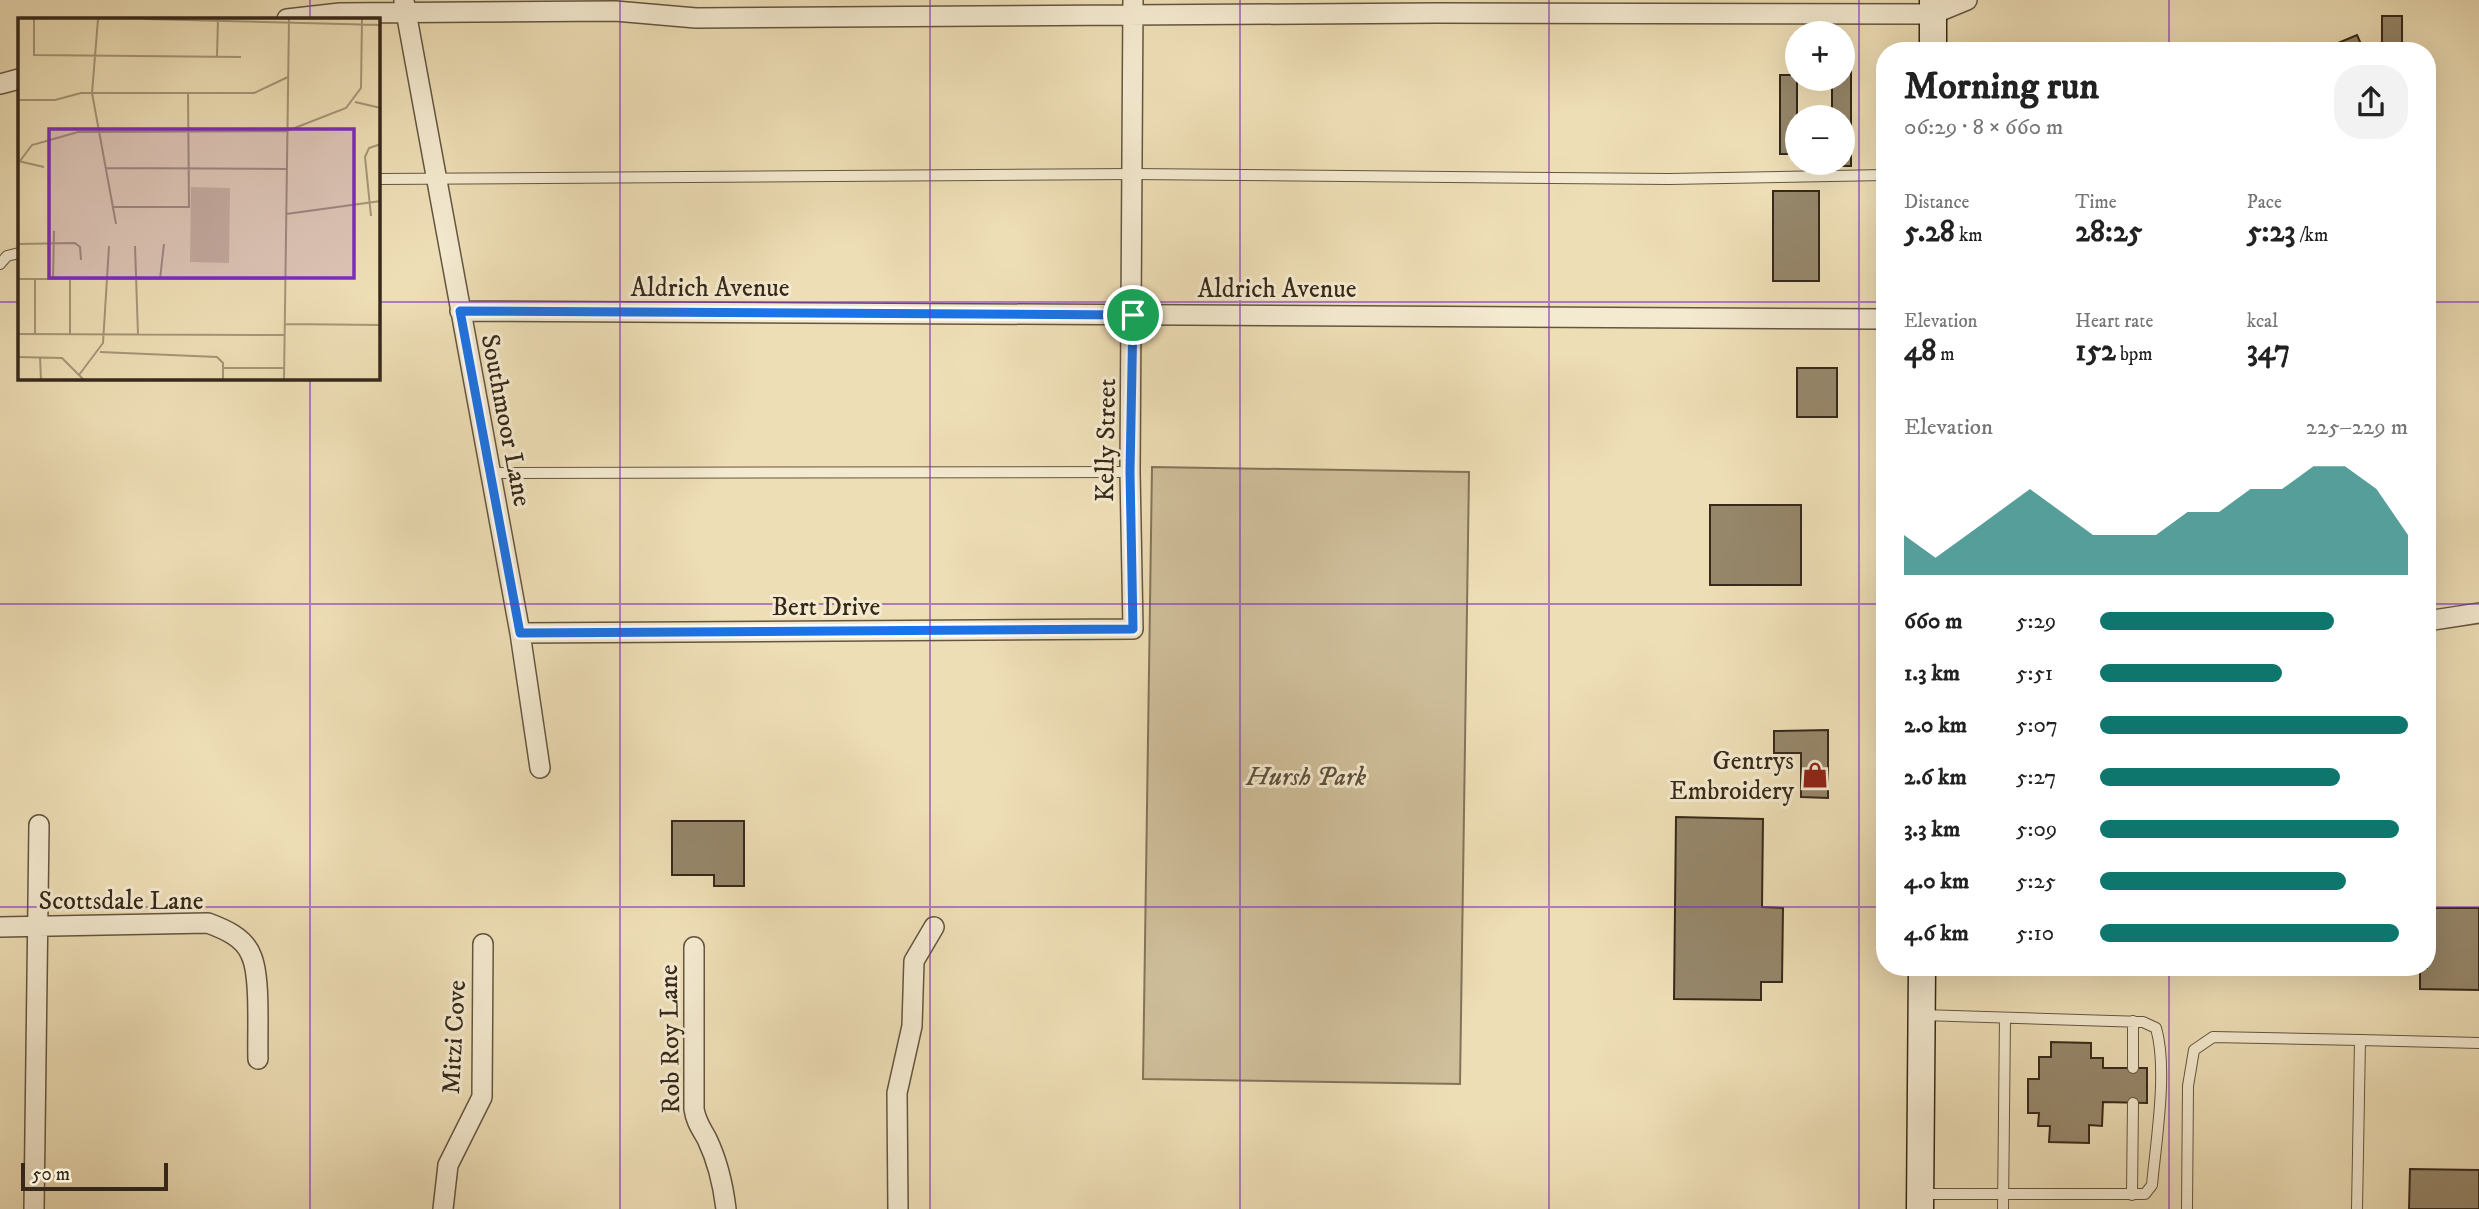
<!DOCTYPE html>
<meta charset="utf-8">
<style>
body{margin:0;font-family:"IM FELL DW Pica",serif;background:#f2f2f2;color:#222;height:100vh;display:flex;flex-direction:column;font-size:26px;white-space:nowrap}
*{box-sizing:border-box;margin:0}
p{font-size:23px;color:#767676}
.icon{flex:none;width:38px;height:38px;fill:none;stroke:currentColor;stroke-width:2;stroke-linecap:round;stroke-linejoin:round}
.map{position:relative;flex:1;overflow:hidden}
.side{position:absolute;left:1876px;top:42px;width:560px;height:934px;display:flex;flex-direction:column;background:#fff;border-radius:28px;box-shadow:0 7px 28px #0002}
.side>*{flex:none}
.buttons{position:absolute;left:1785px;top:21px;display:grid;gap:14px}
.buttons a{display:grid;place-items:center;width:70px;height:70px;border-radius:50%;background:#fff;box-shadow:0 7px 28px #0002;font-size:35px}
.scale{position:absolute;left:21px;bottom:18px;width:147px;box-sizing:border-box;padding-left:7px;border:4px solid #36291a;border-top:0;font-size:19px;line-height:24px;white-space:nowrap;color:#36291a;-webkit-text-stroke:5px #f4ead0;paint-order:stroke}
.pin{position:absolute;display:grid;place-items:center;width:60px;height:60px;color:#fff;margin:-30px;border:4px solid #fff;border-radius:50%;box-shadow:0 2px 7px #0007}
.round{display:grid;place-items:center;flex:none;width:74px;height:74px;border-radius:28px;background:#f2f2f2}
.headline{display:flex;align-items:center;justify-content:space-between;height:119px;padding:0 28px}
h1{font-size:38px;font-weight:700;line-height:52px}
.figures{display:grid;grid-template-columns:repeat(3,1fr);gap:10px;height:119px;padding:7px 28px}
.figures div{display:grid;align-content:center}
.figures b{font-size:30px;font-weight:700}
.figures small{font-size:19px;font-weight:400}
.figures p{font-size:19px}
.chart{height:196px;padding:14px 28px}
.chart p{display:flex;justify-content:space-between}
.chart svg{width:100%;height:126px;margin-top:7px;fill:#0f766e;opacity:.7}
ul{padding:0 28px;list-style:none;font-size:23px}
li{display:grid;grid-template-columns:112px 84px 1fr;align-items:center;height:52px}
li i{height:18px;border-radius:9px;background:#0f766e}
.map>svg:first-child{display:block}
</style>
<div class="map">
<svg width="2479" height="1209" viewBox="0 0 2479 1209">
<rect width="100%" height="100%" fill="#eedeb6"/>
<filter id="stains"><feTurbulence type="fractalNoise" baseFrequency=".00286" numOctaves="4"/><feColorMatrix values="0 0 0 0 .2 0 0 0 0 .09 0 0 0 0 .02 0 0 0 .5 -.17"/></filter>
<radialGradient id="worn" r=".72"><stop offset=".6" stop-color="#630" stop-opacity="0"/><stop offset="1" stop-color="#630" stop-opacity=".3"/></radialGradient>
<path fill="#cfbf9b" stroke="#82745a" stroke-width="2" d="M1152,467L1469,472L1460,1084L1143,1079Z"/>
<path fill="#96876b" stroke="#36291a" stroke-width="2" d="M2382,16H2402V51H2382Z
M2357,35L2364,51H2319Z
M1843,65H1851V166H1832V163H1843V117H1832V79H1843Z
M1780,75H1797V154H1780Z
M1773,191H1819V281H1773Z
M1797,368H1837V417H1797Z
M1710,505H1801V585H1710Z
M1828,730V798L1801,797V753H1774V731Z
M1676,817L1763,819L1762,907L1783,908L1782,982H1761V1000L1674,999Z
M672,821H744V886H714V875H672Z
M2427,908H2479V990L2420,989V968H2427Z
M2051,1042L2091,1043V1058H2103V1068H2147V1103L2103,1102L2102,1126L2089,1125V1143L2049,1142L2050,1126H2038L2039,1113H2028V1079H2039V1057H2051Z
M2410,1169L2479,1170V1209H2409Z"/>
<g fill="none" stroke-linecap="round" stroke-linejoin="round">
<g stroke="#645641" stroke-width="12">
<path id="service" d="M378,179L1133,174L1669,179L1885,175
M0,264L7,256L19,253
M490,473L1130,472
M2133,1021V1068
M1920,1194H2145L2152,1185C2156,1141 2168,1069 2156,1028L2143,1022L1922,1015
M2132,1195L2133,1103
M2003,1209L2005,1018
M2187,1209L2188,1086L2194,1050L2213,1037L2360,1040
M2357,1209L2360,1040L2479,1043"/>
</g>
<g stroke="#645641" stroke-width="22">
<path id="minor" d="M404,1L520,633L540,768
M287,19L340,13L615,11L696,18L1437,13L1933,14L1967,0
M0,84L19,79
M460,311L1885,319
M2427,621L2479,613
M520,633L1133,629L1130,472L1133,0
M0,927L208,923C224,929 244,937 251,955C261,976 257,1034 258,1059
M694,947V1109C696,1122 701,1128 707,1139C718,1162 723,1184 726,1209
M34,1209L39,825
M443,1209L448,1165L482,1097L483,944
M898,1209L897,1093L912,1026L914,961L934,927"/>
</g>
<g stroke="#36291a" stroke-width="29">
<path id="secondary" d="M1933,51V0
M1920,1209L1922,968"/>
</g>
<use href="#service" stroke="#f4ead0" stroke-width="10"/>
<use href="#minor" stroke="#f4ead0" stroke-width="19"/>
<use href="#secondary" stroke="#f4ead0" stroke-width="26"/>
</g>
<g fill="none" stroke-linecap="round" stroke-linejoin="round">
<g stroke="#fff" stroke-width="14">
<path id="route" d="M460,311L1133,315L1130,472L1133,629L520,633Z"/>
</g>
<use href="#route" stroke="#1a73e8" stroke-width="9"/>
</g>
<path fill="none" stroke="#7b2cbf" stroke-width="2" stroke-opacity="0.55" d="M310,0V19M620,0V1209M930,0V1209M1240,0V1209M1549,0V1209M1859,0V1209M2169,0V51M0,302H19M378,302H1885M2427,302H2479M310,378V1209M0,604H1885M2427,604H2479M0,907H1885M2427,907H2479M2169,968V1209"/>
<defs>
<g id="shop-bare" transform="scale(2.1)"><path d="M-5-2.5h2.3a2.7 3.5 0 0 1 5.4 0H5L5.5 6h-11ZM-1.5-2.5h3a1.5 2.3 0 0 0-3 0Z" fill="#8f2418" stroke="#f4ead0" stroke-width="2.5" paint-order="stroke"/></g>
</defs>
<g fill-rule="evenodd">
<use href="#shop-bare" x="1815" y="775"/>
</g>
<g text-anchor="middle" stroke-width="6" stroke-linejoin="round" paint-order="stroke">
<g font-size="26" fill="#36291a" stroke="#f4ead0">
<text x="710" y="296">Aldrich Avenue</text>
<text x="1277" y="297">Aldrich Avenue</text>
<text transform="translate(507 420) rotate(79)" y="9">Southmoor Lane</text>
<text transform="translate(1105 440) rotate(-89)" y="9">Kelly Street</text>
<text x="826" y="615">Bert Drive</text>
<text x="121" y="909">Scottsdale Lane</text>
<text transform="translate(453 1037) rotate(-87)" y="9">Mitzi Cove</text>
<text transform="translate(669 1039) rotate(-91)" y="9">Rob Roy Lane</text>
</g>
<g font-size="26" fill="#36291a" stroke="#f4ead0" text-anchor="end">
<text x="1794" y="769">Gentrys<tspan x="1794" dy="30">Embroidery</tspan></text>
</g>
<g font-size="26" font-style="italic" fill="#5c4e3a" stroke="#f4ead0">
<text x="1306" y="785">Hursh Park</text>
</g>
</g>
<g transform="translate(18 18)">
<rect width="362" height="362" fill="#eedeb6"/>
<path d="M173,169L212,170L211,245L172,244Z" fill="#cfbf9b"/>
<path fill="none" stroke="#a49678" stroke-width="2" d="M16,1V37L223,39M80,1L74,75L98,206M126,1L363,7M199,38L200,1M0,82H37L63,75H236L270,59M337,84L363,90M0,143L26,149M2,143L14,127L60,114L269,113L328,90L343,70L344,1M88,150L269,151M95,189H171L170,75M268,196L363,183M353,198L347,139L351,130L363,126M0,226L57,225L62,229L63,242M117,228L120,317M0,261H268M35,261L36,213M52,261V316M142,261L146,226M267,306L363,307M0,316L267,317M17,316V261M82,334L199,339L205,345V362M0,339L44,340L66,362M22,339L23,362M205,350H267M61,357L85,325L91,228M266,362L271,1"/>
<path fill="#7b2cbf" fill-opacity="0.15" stroke="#7b2cbf" stroke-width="3.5" d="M31,111H336V260H31Z"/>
<rect width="362" height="362" fill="none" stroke="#36291a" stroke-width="3.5"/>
</g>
<rect width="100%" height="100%" filter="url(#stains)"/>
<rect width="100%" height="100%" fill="url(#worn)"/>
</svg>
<div class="buttons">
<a>+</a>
<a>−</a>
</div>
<div class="scale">50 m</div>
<div class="pin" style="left:1133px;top:315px;background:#1e9e55"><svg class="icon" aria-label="arrive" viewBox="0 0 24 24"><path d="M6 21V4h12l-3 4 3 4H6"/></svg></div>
<section class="side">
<div class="headline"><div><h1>Morning run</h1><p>06:29 · 8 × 660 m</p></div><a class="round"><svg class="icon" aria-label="share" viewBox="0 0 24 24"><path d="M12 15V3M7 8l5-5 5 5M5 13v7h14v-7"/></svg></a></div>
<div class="figures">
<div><p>Distance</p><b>5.28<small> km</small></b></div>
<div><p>Time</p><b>28:25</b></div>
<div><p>Pace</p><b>5:23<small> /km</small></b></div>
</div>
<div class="figures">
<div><p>Elevation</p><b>48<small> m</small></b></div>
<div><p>Heart rate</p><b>152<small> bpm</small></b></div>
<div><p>kcal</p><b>347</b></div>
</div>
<div class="chart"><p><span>Elevation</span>225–229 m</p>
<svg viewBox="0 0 160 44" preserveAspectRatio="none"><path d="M0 44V30L10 38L20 30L30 22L40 14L50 22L60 30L70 30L80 30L90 22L100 22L110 14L120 14L130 6L140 6L150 14L160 30V44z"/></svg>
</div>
<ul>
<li><b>660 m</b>5:29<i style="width:76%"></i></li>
<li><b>1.3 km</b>5:51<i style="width:59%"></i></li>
<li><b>2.0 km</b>5:07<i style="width:100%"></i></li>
<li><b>2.6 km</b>5:27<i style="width:78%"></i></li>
<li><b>3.3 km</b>5:09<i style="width:97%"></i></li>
<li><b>4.0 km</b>5:25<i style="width:80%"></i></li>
<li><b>4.6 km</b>5:10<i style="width:97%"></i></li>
</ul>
</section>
</div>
